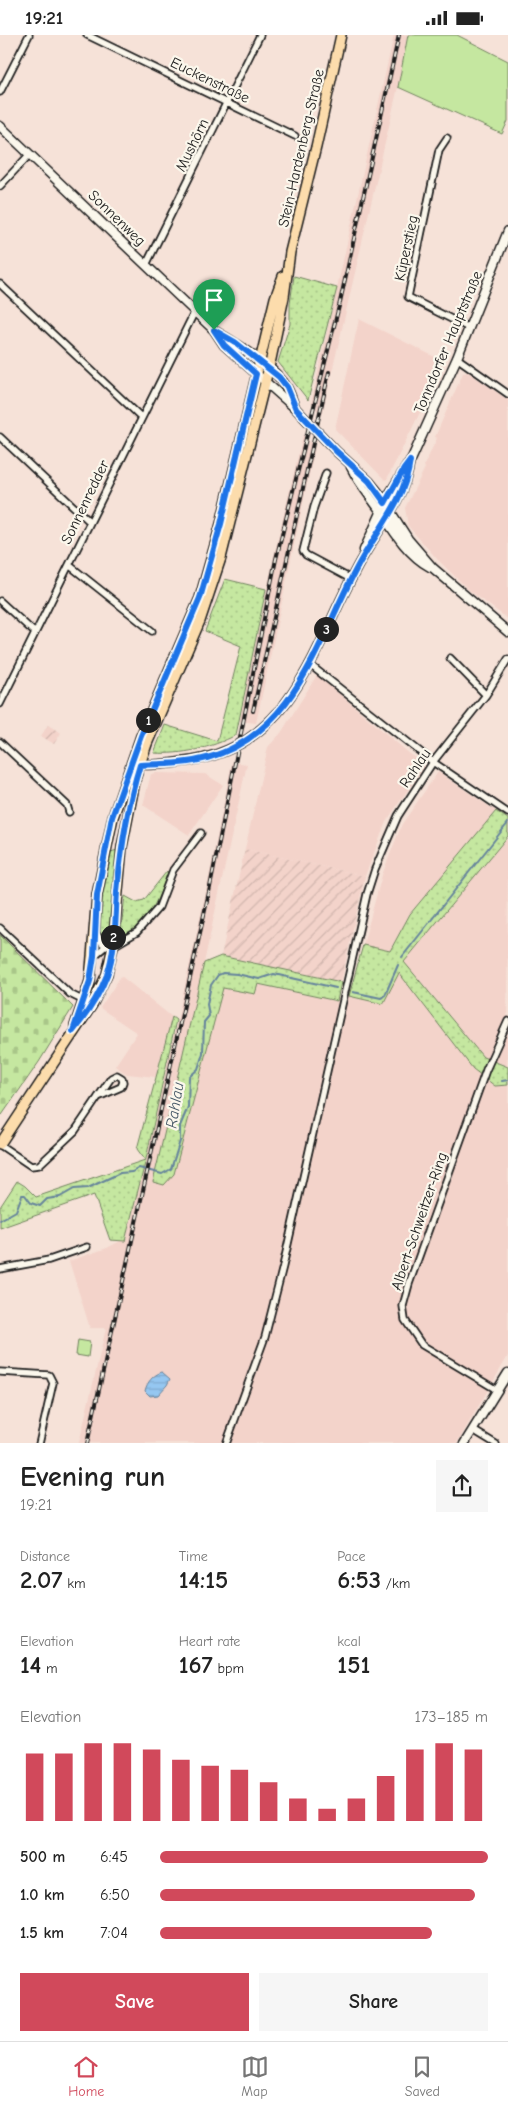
<!DOCTYPE html>
<meta charset="utf-8">
<style>
body{margin:0;font-family:"Comic Neue",sans-serif;background:#f6f6f6;color:#222;height:100vh;display:flex;flex-direction:column;font-size:19px;white-space:nowrap}
*{box-sizing:border-box;margin:0}
p{font-size:16px;color:#767676}
.icon{flex:none;width:28px;height:28px;fill:none;stroke:currentColor;stroke-width:2;stroke-linecap:round;stroke-linejoin:round}
.map{position:relative;height:1408px;overflow:hidden}
.panel{display:flex;flex-direction:column;background:#fff;flex:1}
.panel>*{flex:none}
.pin{position:absolute;display:grid;place-items:center;width:42px;height:42px;color:#fff;margin:-51px -21px;border-radius:50% 50% 50% 0;rotate:-45deg;box-shadow:0 0 5px #0007}
.pin .icon{rotate:45deg}
.km{position:absolute;width:25px;height:25px;margin:-12px;border-radius:50%;background:#222;color:#fff;font-size:14px;line-height:25px;text-align:center}
.round{display:grid;place-items:center;flex:none;width:52px;height:52px;border-radius:0px;background:#f6f6f6}
.headline{display:flex;align-items:center;justify-content:space-between;height:85px;padding:0 20px}
h1{font-size:28px;font-weight:700;line-height:38px}
.figures{display:grid;grid-template-columns:repeat(3,1fr);gap:8px;height:85px;padding:5px 20px}
.figures div{display:grid;align-content:center}
.figures b{font-size:25px;font-weight:700}
.figures small{font-size:14px;font-weight:400}
.figures p{font-size:14px}
.chart{height:140px;padding:10px 20px}
.chart p{display:flex;justify-content:space-between}
.chart svg{width:100%;height:90px;margin-top:5px;stroke:#d1495b;stroke-width:6}
.button{display:flex;gap:10px;margin-top:auto;padding:10px 20px}
.button a{flex:1;height:58px;border-radius:0px;background:#d1495b;color:#fff;font-size:20px;font-weight:700;line-height:58px;text-align:center}
.button a+a{background:#f6f6f6;color:#222}
ul{padding:0 20px;list-style:none;font-size:16px}
li{display:grid;grid-template-columns:80px 60px 1fr;align-items:center;height:38px}
li i{height:12px;border-radius:6px;background:#d1495b}
.status{display:flex;justify-content:space-between;align-items:center;height:35px;padding:0 25px;background:#fff;direction:ltr}
.status svg{height:14px;fill:currentColor}
.tab-bar{display:flex;justify-content:space-around;align-items:center;height:70px;border-top:1px solid #e0e0e0;background:#fff;font-size:14px;color:#767676}
.tab-bar a{display:grid;justify-items:center;gap:2px}
.tab-bar .selected{color:#d1495b}
.map>svg:first-child{display:block}
</style>
<div class="status"><b>19:21</b><svg viewBox="0 0 49 12"><path d="M0 12V9h3v3zM5 12V6h3v6zM10 12V3h3v9zM15 12V0h3v12zM26 1h20v11H26zM47 4h2v5h-2z"/></svg></div>
<div class="map">
<svg width="508" height="1409" viewBox="0 0 508 1409">
<defs>
<pattern id="industrial-furrows" width="10" height="10" patternUnits="userSpaceOnUse" patternTransform="scale(1.25)"><rect width="10" height="10" fill="#f3d3ca"/><path d="M-1 1l2-2M0 10L10 0M9 11l2-2" fill="none" stroke="#d0b5ad"/></pattern>
<pattern id="green-dots" width="8" height="8" patternUnits="userSpaceOnUse" patternTransform="scale(1.25)"><rect width="8" height="8" fill="#c5e7a0"/><path d="M2 2h.1M6 6h.1" fill="none" stroke="#a9c689" stroke-width="1.8" stroke-linecap="round"/></pattern>
<pattern id="cemetery-stones" width="16" height="16" patternUnits="userSpaceOnUse" patternTransform="scale(1.25)"><rect width="16" height="16" fill="#c5e7a0"/><path d="M2 7V4a2 2 0 0 1 4 0v3zM10 15v-3a2 2 0 0 1 4 0v3z" fill="#a9c689"/></pattern>
<pattern id="water-rules" width="6" height="5" patternUnits="userSpaceOnUse" patternTransform="scale(1.25)"><rect width="6" height="5" fill="#95c7f1"/><path d="M0 2.5h6" fill="none" stroke="#80aace"/></pattern>
</defs>
<rect width="100%" height="100%" fill="#f6e2d8"/>
<filter id="ink" filterUnits="userSpaceOnUse"><feTurbulence type="fractalNoise" baseFrequency=".02" numOctaves="2"/><feDisplacementMap in="SourceGraphic" scale="10" xChannelSelector="R" yChannelSelector="G"/><feConvolveMatrix kernelMatrix="1 2 1 2 8 2 1 2 1" color-interpolation-filters="sRGB"/></filter>
<g filter="url(#ink)">
<path fill="#f3d3ca" d="M394,0H408L398,52L322,380L311,368Z
M359,284L445,327L387,444L385,445L335,394Z
M468,337L508,365V584L470,556L438,525L408,491L405,473L425,433L424,431L437,403L435,402L463,338Z
M303,400L315,412L256,688L239,686L275,517Z
M317,640L424,731L386,787L365,841L245,814L268,712L281,698Z
M232,727L247,729L204,928L153,1147L174,1139L223,953L255,959L257,949L337,966L349,961L382,969L398,937L473,1034L495,1051L508,1050V1321L457,1408H79L106,1293H90L69,1226L107,1213L126,1203L146,1124L207,852Z
M438,737L496,776L410,879L390,916L363,910L382,840L402,789Z
M155,738L205,739L223,750L189,800L143,770L151,739Z
M505,804L508,806L507,1032L483,1022L404,927Z
M121,941L172,982L156,1042L127,1039L115,1031L137,998L100,973Z"/>
<path fill="url(#industrial-furrows)" d="M48,690L61,698L54,709L41,701Z
M245,814L365,841L341,947L221,921Z"/>
<path fill="url(#green-dots)" stroke="#70825e" d="M294,241L337,253L308,365L278,327L290,289V269Z
M225,544L266,554L236,700C211,713 182,720 154,718L165,690L217,706L241,611L205,596Z
M496,776L508,784V801L404,927L483,1022L508,1032V1050L495,1051L473,1034L399,938L383,969L349,961L363,910L390,916L410,879Z
M118,815L111,906L107,907L100,900C100,885 100,831 107,821C110,817 113,816 118,815Z
M167,836L168,837C161,856 148,895 124,899L121,894L125,861L136,867L144,865Z
M221,921L341,947L337,966L258,949L255,959L223,953L174,1139L164,1150L153,1147L204,928Z
M172,982L176,985L146,1124L125,1206L110,1205L94,1160L0,1193V1172L17,1146L25,1151L36,1162L145,1125L137,1114Z"/>
<path fill="url(#cemetery-stones)" stroke="#70825e" d="M0,900L73,972L39,1027L2,1080L0,1079Z"/>
<path fill="#c5e7a0" stroke="#70825e" d="M408,0H457L508,26V86L502,99L398,52Z
M78,1305L90,1307L88,1322L76,1320Z"/>
<path fill="url(#water-rules)" stroke="#65839c" d="M162,1337L170,1344L167,1350L158,1360L150,1361L145,1356C147,1347 153,1340 162,1337Z"/>
<g fill="none" stroke-linecap="round" stroke-linejoin="round">
<path stroke="#65839c" stroke-width="2" d="M402,922L508,788
M353,957L381,963L385,960L398,930
M502,1046L508,1045
M0,1185L16,1176L22,1160H25L31,1168L40,1171L47,1164L60,1162L74,1154L88,1153L120,1138L132,1137L139,1133L162,1139L171,1134L180,1106V1091L188,1072L189,1042L198,1034L203,1018L204,987L209,981L207,969L211,950L218,940L223,938L237,939L259,944L274,939L336,953"/>
<g stroke="#1c1c1c" stroke-width="9">
<path id="street" d="M87,0L295,101
M0,57L29,0
M447,103L439,115L408,262L469,293
M0,151L30,119
M146,230L260,0
M0,249L141,382
M457,323L508,359
M0,402L89,486
M326,438L314,472L303,516L306,520L351,544
M69,530L152,596
M0,566L35,598
M450,623L486,660
M309,629L433,727L508,778
M0,669L195,276
M0,707L67,770L69,777
M0,893L70,959L84,966
M94,895L102,908L113,911L137,897L159,872L173,835L201,798
M94,921L107,910
M0,1110L31,1131L39,1130L75,1096L111,1043L117,1040L122,1043L123,1047L121,1052L98,1062
M0,1234L49,1225L87,1212
M0,1337L49,1340L53,1348L39,1409
M497,1355L422,1310L405,1285L403,1271L409,1249L486,1035L508,986
M473,1395L496,1409
M226,1409L265,1302L283,1231L367,859L375,834L398,781L433,727L486,660L508,624"/>
</g>
<g stroke="#1c1c1c" stroke-width="11">
<path id="secondary" d="M0,91L214,295L224,310L296,374L336,416L369,446L378,457L408,504L433,533L508,597
M215,296C236,308 273,331 286,351C290,357 292,365 295,372
M351,432C359,449 371,462 381,477C394,497 408,520 430,532
M364,515L390,458L412,423L457,323L508,196
M135,729C150,731 166,729 180,727C294,716 313,611 360,527C378,494 404,465 410,426
M464,1409L508,1338"/>
</g>
<g stroke="#1c1c1c" stroke-width="12">
<path id="primary" d="M75,991L90,946L97,860L113,782L141,701L200,563L221,489L275,263L283,241
M0,1109L92,970L107,939L113,911L122,812L136,741L147,709L200,586L221,523L271,324L284,262L290,217L316,112L341,0"/>
</g>
<use href="#street" stroke="#fbf7ec" stroke-width="5.5"/>
<use href="#secondary" stroke="#fbf7ec" stroke-width="8"/>
<use href="#primary" stroke="#fcdcac" stroke-width="9"/>
<g stroke="#1c1c1c" stroke-width="4">
<path id="rail" d="M253,676L329,337
M87,1409L209,857L276,524L340,267L399,0"/>
</g>
<use href="#rail" stroke="#fbf7ec" stroke-width="2" stroke-dasharray="5.5" stroke-linecap="butt"/>
</g>
</g>
<g fill="none" stroke-linecap="round" stroke-linejoin="round" filter="url(#ink)">
<g stroke="#fff" stroke-width="10">
<path id="route" d="M214,295L235,307L279,342L287,352L296,374L336,416L369,446L385,468L404,434L410,426C405,465 378,494 360,527C319,600 298,698 207,723C186,729 162,729 140,730C127,771 121,814 117,857C115,885 116,914 107,940C99,961 87,979 73,996L90,946L94,921L97,860L112,782L141,701L200,563L221,489L256,339L224,310Z"/>
</g>
<use href="#route" stroke="#1a73e8" stroke-width="6"/>
</g>
<g text-anchor="middle" stroke-width="4.5" stroke-linejoin="round" paint-order="stroke">
<g font-size="15" fill="#1c1c1c" stroke="#fbf7ec">
<text transform="translate(210 45) rotate(26)" y="5">Euckenstraße</text>
<text transform="translate(192 110) rotate(-64)" y="5">Mushörn</text>
<text transform="translate(301 113) rotate(-77)" y="5">Stein-Hardenberg-Straße</text>
<text transform="translate(117 183) rotate(44)" y="5">Sonnenweg</text>
<text transform="translate(406 213) rotate(-78)" y="5">Küperstieg</text>
<text transform="translate(448 307) rotate(-67)" y="5">Tonndorfer Hauptstraße</text>
<text transform="translate(85 467) rotate(-64)" y="5">Sonnenredder</text>
<text transform="translate(415 733) rotate(-56)" y="5">Rahlau</text>
<text transform="translate(419 1186) rotate(-71)" y="5">Albert-Schweitzer-Ring</text>
</g>
<g font-size="16" font-style="italic" fill="#465867" stroke="#fbf7ec">
<text transform="translate(174 1070) rotate(-81)" y="6">Rahlau</text>
</g>
</g>
</svg>
<div class="pin" style="left:214px;top:295px;background:#1e9e55"><svg class="icon" aria-label="arrive" viewBox="0 0 24 24"><path d="M6 21V4h12l-3 4 3 4H6"/></svg></div>
<b class="km" style="left:148px;top:685px">1</b>
<b class="km" style="left:113px;top:902px">2</b>
<b class="km" style="left:326px;top:594px">3</b>
</div>
<section class="panel">
<div class="headline"><div><h1>Evening run</h1><p>19:21</p></div><a class="round"><svg class="icon" aria-label="share" viewBox="0 0 24 24"><path d="M12 15V3M7 8l5-5 5 5M5 13v7h14v-7"/></svg></a></div>
<div class="figures">
<div><p>Distance</p><b>2.07<small> km</small></b></div>
<div><p>Time</p><b>14:15</b></div>
<div><p>Pace</p><b>6:53<small> /km</small></b></div>
</div>
<div class="figures">
<div><p>Elevation</p><b>14<small> m</small></b></div>
<div><p>Heart rate</p><b>167<small> bpm</small></b></div>
<div><p>kcal</p><b>151</b></div>
</div>
<div class="chart"><p><span>Elevation</span>173–185 m</p>
<svg viewBox="0 0 160 44" preserveAspectRatio="none"><path d="M5 44V11M15 44V11M25 44V6M35 44V6M45 44V9M55 44V14M65 44V17M75 44V19M85 44V25M95 44V33M105 44V38M115 44V33M125 44V22M135 44V9M145 44V6M155 44V9"/></svg>
</div>
<ul>
<li><b>500 m</b>6:45<i style="width:100%"></i></li>
<li><b>1.0 km</b>6:50<i style="width:96%"></i></li>
<li><b>1.5 km</b>7:04<i style="width:83%"></i></li>
</ul>
<div class="button"><a>Save</a><a>Share</a></div>
</section>
<nav class="tab-bar">
<a class="selected"><svg class="icon" aria-label="home" viewBox="0 0 24 24"><path d="M3 11l9-7 9 7M6 9v11h12V9"/></svg>Home</a>
<a><svg class="icon" aria-label="map" viewBox="0 0 24 24"><path d="M3 6l6-2 6 2 6-2v14l-6 2-6-2-6 2zM9 4v14M15 6v14"/></svg>Map</a>
<a><svg class="icon" aria-label="saved" viewBox="0 0 24 24"><path d="M7 4h10v16l-5-4-5 4z"/></svg>Saved</a>
</nav>
